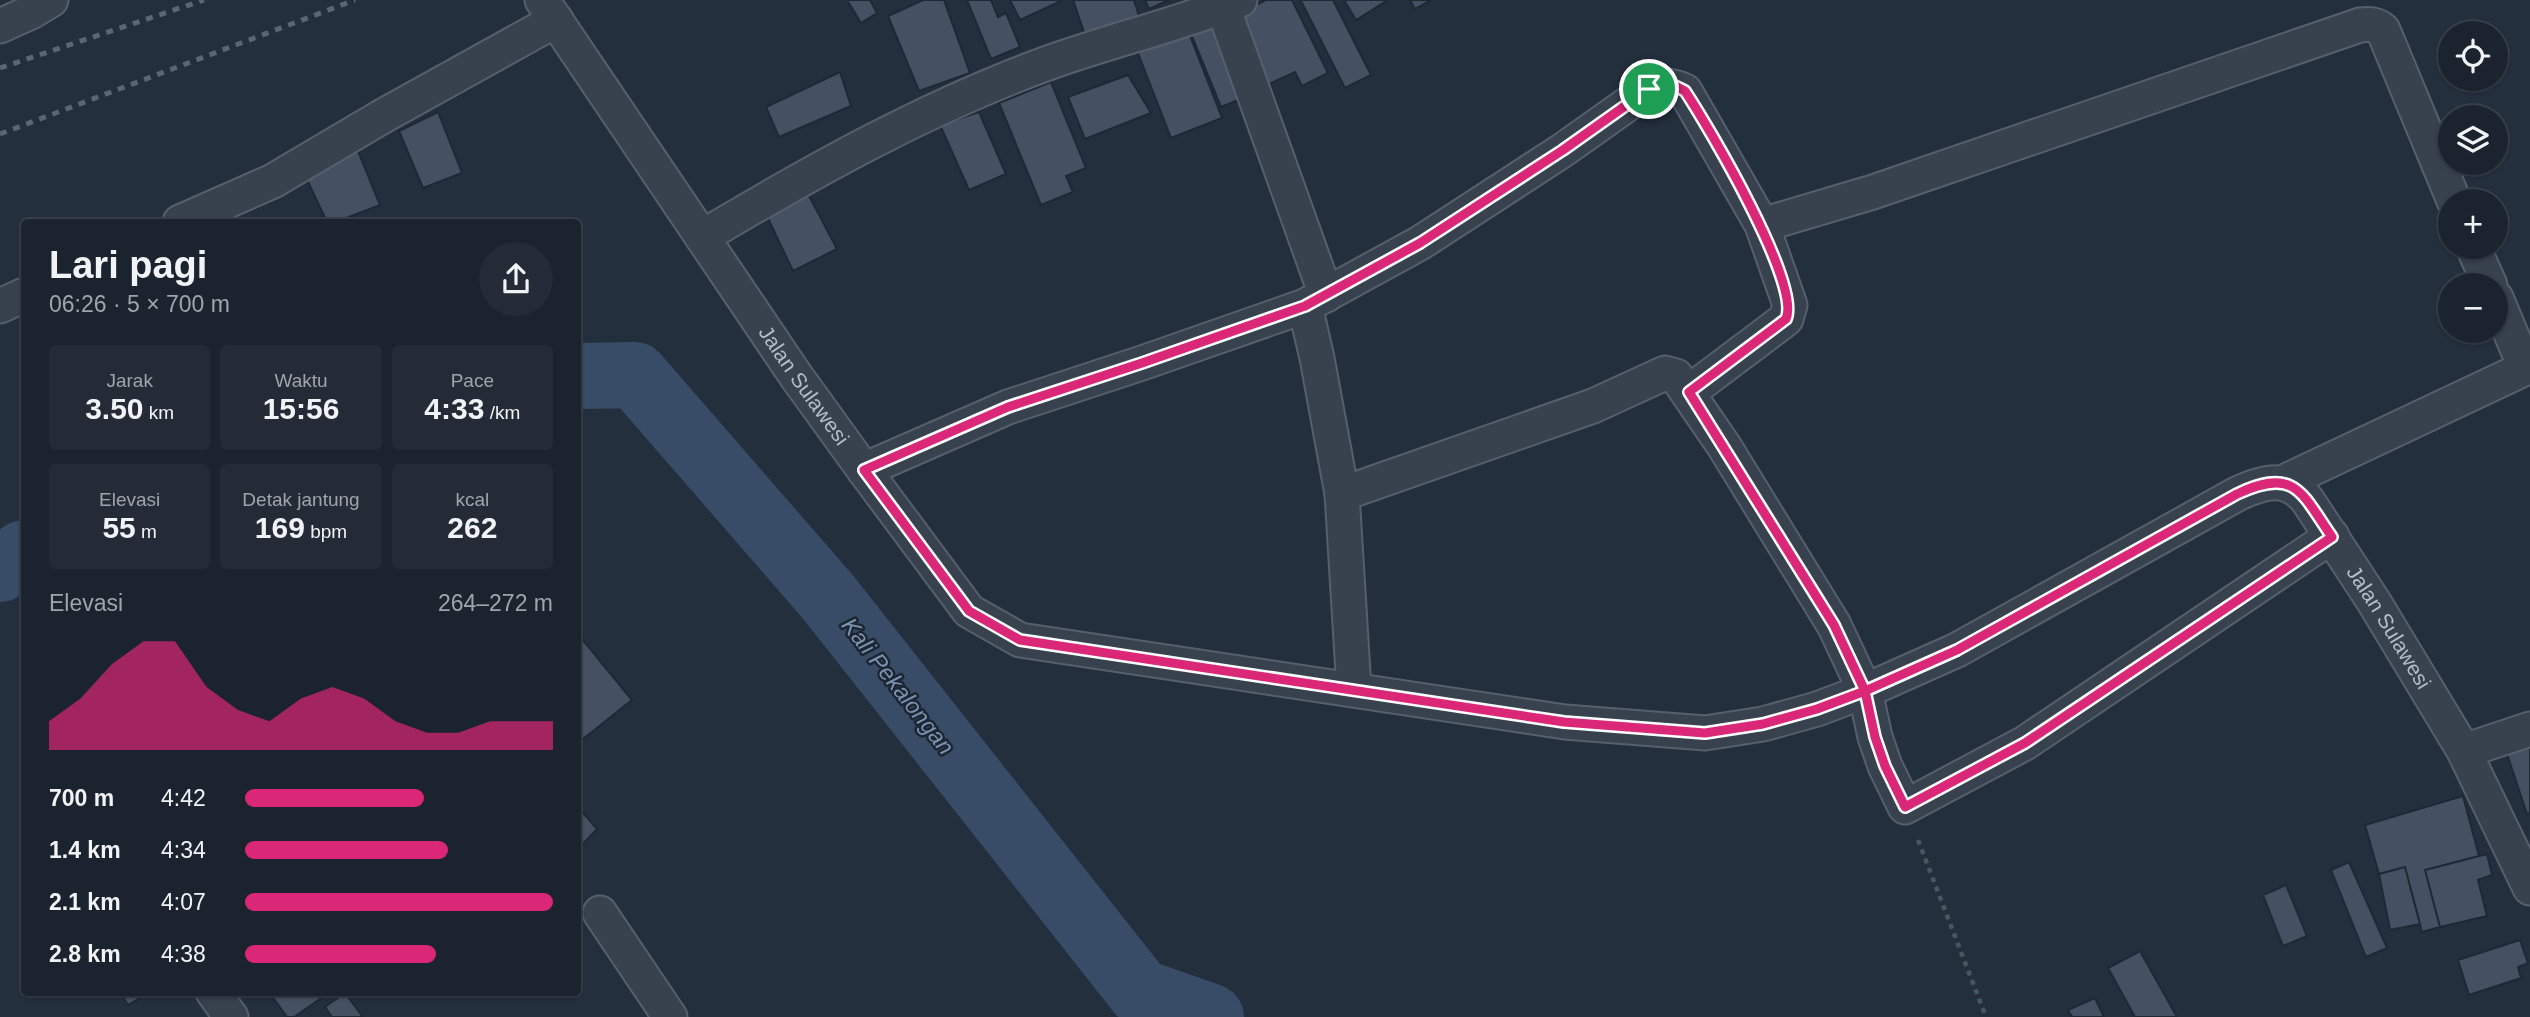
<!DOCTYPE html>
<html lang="id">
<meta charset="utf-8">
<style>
body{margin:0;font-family:Helvetica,sans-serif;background:#242b36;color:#f1f3f6;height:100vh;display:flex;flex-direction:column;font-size:26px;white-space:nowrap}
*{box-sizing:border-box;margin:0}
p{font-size:23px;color:#a0a4aa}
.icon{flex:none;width:38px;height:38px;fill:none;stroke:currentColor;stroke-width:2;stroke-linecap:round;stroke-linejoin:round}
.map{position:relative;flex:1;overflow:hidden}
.panel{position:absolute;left:21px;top:219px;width:560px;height:777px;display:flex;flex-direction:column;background:#1b232e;border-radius:7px;box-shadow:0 2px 5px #0004,0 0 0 2px #39404a}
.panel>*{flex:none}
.controls{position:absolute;left:2438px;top:21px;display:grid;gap:14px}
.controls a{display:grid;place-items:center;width:70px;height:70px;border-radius:50%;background:#1b232e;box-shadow:0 2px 5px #0004,0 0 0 2px #39404a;font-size:35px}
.pin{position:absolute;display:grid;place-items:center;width:60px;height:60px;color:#fff;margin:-30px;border:4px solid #fff;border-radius:50%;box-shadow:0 2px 7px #0007}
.round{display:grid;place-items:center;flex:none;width:74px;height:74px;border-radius:37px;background:#242b36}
.overview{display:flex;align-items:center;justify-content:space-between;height:119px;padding:0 28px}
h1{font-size:38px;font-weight:700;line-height:52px}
.figures{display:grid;grid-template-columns:repeat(3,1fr);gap:10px;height:119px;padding:7px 28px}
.figures div{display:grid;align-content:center;border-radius:7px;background:#242b36;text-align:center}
.figures b{font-size:30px;font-weight:700}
.figures small{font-size:19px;font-weight:400}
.figures p{font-size:19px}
.chart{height:196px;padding:14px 28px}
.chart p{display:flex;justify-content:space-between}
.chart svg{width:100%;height:126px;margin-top:7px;fill:#db2777;opacity:.7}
ul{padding:0 28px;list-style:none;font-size:23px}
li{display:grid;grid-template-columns:112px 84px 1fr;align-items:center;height:52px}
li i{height:18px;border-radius:9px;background:#db2777}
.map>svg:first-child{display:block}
</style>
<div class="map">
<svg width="2530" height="1017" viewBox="0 0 2530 1017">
<rect width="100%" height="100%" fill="#242f3e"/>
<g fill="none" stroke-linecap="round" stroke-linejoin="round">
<path stroke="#394c67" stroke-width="66" d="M578,376L635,375L828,597L1140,992L1211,1017
M0,569L24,553"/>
</g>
<path fill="#455162" stroke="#1f2835" stroke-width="2" d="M847,0H870L877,13L861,23Z
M923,0H944L970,73L919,91L888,16Z
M967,0H991L998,17L1006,13L1020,47L991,59Z
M1010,0H1063L1020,20Z
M1073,0H1134L1139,16L1085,35Z
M1145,0H1169L1149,9Z
M1266,0H1292L1328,73L1302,86L1295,72L1269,84L1235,15Z
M1303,0H1333L1371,75L1345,88L1301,1Z
M1344,0H1388L1356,20Z
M1410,0H1431L1415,9Z
M1185,23L1222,118L1171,138L1134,43Z
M1218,23L1248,96L1221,107L1191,34Z
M840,72L851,106L779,137L766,107Z
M1128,75L1151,113L1085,139L1068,97Z
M1051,82L1086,168L1066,176L1073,192L1041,205L999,103Z
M438,112L462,173L423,188L399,131Z
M979,112L1006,174L969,190L940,125Z
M356,146L380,205L336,222H327L302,169Z
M806,190L837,249L793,271L764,210Z
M578,634L632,700L583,739L578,732Z
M2530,742V813L2527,814L2506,751Z
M2463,796L2479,856L2425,870L2440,927L2422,932L2405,867L2379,874L2365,825Z
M578,807L597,829L578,849Z
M2487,854L2492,875L2478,880L2487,916L2440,927L2425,870Z
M2349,862L2387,948L2366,957L2331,870Z
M2405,867L2420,924L2390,930L2379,874Z
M2286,885L2307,936L2283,946L2263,895Z
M2520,940L2528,963L2518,967L2521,978L2469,995L2458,960Z
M2140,951L2177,1017H2135L2108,968Z
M120,992H150L128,1005Z
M269,992H330L294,1017H287Z
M345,993L363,1017H332L325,1007Z
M2095,998L2104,1017H2072L2068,1010Z"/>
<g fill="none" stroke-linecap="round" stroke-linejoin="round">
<g stroke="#565f6c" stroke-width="37">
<g id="street">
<path id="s1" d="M542,0L796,376L864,470L969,611L1020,640L1565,722L1705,733L1763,724L1817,709L1865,691L1957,650L2237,494C2265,481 2288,475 2308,501L2374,602L2464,751L2530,888"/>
<path d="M1223,7L1326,295"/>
<path d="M0,26L31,12L51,0"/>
<path d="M180,222L273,181L383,116L556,20"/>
<path d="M702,237C813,171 927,107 1048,63C1111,40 1178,25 1240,0"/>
<path d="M2473,247L2490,285"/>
<path d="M2496,298L2525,367"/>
<path d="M0,306L24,295"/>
<path d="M1305,306L1317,358L1342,494L1354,689"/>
<path d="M1689,392L1786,319L1790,305L1762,225"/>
<path d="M864,470L1008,407L1142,363L1305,306L1420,243L1563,150L1649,89C1663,85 1672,85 1685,91L1762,225L1873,192L2360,25C2370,24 2376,24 2383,30L2454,201"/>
<path d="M2284,482L2530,366"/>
<path d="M1342,494L1593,406L1665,373L1676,376L1724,446L1834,625L1865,691L1875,737L1885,766L1905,807L2025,743L2332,536"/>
<path d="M2464,751L2530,729"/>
<path d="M600,913L670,1017"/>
<path d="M213,992L231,1017"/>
</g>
</g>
<path stroke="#44595c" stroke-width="4.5" stroke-dasharray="5 5" stroke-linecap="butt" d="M1918,840L1986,1017"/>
<use href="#street" stroke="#38414e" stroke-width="33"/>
<path stroke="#5a6575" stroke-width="5" stroke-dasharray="7 7" stroke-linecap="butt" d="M0,68L204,0
M0,134L355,0"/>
</g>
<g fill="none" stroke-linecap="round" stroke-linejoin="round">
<g stroke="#fff" stroke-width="14">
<path id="route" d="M1649,89L1563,150L1420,243L1305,306L1142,363L1008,407L864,470L969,611L1020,640L1564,722L1705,733L1763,724L1817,709L1865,691L1957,650L2237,494C2296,466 2302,494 2332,537L2025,743L1905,807L1885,766L1875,737L1865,691L1834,625L1689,392L1786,319C1802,285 1708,126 1685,91L1673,85L1649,89"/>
</g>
<use href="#route" stroke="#db2777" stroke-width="9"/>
</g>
<g text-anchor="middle" stroke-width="5" stroke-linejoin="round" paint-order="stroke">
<g font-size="21" fill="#b4bcc9" stroke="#1d2633">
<text dy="7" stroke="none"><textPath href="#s1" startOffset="466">Jalan Sulawesi</textPath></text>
<text dy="7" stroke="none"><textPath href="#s1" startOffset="2312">Jalan Sulawesi</textPath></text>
</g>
<g font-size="23" font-style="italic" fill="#7c92b1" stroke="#1d2633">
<text transform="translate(898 686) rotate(52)" y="8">Kali Pekalongan</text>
</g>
</g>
</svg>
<div class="controls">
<a><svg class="icon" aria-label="locate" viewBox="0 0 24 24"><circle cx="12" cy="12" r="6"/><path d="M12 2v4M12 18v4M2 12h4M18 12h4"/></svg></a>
<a><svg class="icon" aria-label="layers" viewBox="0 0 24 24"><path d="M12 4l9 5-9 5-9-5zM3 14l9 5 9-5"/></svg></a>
<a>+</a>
<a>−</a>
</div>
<div class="pin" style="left:1649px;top:89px;background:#1e9e55"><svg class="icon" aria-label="arrive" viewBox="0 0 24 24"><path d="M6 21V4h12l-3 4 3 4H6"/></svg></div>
<section class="panel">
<div class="overview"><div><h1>Lari pagi</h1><p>06:26 · 5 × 700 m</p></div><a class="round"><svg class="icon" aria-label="share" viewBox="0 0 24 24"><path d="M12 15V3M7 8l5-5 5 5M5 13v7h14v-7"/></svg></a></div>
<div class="figures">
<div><p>Jarak</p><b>3.50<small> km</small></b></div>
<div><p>Waktu</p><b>15:56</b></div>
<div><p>Pace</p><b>4:33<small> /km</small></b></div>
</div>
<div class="figures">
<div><p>Elevasi</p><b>55<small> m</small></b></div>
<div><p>Detak jantung</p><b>169<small> bpm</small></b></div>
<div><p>kcal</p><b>262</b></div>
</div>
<div class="chart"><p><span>Elevasi</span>264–272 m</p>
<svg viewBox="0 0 160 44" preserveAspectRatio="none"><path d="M0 44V34L10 26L20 14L30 6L40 6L50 22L60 30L70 34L80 26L90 22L100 26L110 34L120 38L130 38L140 34L150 34L160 34V44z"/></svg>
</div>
<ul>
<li><b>700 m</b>4:42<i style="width:58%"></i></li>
<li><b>1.4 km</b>4:34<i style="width:66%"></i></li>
<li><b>2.1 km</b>4:07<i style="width:100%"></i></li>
<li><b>2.8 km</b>4:38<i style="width:62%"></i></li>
</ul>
</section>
</div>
